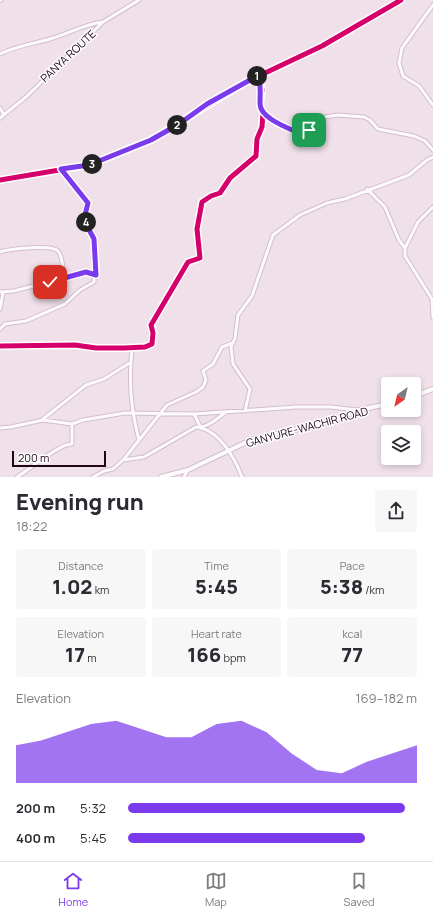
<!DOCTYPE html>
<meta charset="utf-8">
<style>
body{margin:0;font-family:Manrope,sans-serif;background:#f7f7f7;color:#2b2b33;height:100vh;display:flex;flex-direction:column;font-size:15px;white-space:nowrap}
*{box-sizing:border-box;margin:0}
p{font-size:13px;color:#7c7c81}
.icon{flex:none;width:22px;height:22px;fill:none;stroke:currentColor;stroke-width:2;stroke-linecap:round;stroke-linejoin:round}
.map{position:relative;height:477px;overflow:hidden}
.panel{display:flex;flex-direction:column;background:#fff;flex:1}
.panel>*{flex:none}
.needle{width:26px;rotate:214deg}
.buttons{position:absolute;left:381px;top:377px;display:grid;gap:8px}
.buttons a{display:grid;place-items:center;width:40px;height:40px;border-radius:4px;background:#fff;box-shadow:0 2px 6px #0003;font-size:20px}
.scale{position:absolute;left:12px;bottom:10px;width:94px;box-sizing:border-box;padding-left:4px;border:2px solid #1e0617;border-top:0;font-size:11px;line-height:14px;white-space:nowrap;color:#1e0617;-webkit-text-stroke:3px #fff;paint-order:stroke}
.pin{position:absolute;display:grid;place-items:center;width:34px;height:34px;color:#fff;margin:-17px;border-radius:8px;box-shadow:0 2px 6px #0006}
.km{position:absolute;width:20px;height:20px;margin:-10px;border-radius:50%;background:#222;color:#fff;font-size:11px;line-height:20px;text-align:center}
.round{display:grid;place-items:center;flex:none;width:42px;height:42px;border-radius:4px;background:#f7f7f7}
.headline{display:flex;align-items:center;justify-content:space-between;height:68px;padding:0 16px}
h1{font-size:22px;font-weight:800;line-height:30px}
.figures{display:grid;grid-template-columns:repeat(3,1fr);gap:6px;height:68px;padding:4px 16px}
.figures div{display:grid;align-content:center;border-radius:4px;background:#f7f7f7;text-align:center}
.figures b{font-size:20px;font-weight:800}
.figures small{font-size:11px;font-weight:400}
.figures p{font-size:11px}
.chart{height:112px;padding:8px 16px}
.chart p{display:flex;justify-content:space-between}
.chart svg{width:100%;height:72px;margin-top:4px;fill:#7c3aed;opacity:.7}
ul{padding:0 16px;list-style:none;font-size:13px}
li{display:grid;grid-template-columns:64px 48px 1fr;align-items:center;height:30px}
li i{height:10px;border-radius:5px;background:#7c3aed}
.menu{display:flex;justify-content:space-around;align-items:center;height:56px;border-top:1px solid #e1e1e2;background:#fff;font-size:11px;color:#7c7c81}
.menu a{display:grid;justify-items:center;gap:2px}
.menu .selected{color:#7c3aed}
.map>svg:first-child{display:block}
</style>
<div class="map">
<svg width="433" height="477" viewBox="0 0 433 477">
<rect width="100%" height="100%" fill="#f0e0ea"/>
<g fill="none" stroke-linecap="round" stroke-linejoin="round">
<g stroke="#d3becc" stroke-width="5">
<path id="street" d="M0,0H1
M433,5L402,48L399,63L403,76L419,86L433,105
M0,54C18,45 34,44 53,38C70,33 85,24 103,22
M0,108L4,115
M263,113L268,118L304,134L320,119L324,117L338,115L364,117L370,120L378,129L414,136L425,141L433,150
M0,118L26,97L103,22L139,0
M0,180L89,165L151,140L244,83L322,46L401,0
M367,189L385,207L399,240L405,248V256L432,299L433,318
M405,248L418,222L433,207
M0,252C8,249 52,244 58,251C63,256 63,271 64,278
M0,292L14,291L86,272L96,275
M0,309L3,293
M0,329L5,324L26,321L65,304L80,290L94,282L95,239L86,224L85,215L88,203L61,169
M0,346L75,345L96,348H124L145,347L152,344L153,333L151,325L188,262L200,258L197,229L202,202L211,196L220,193L230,178L256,156L257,139L262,127L263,113L260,105L262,90L259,75
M131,362C129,389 132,414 139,440
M245,411L250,389L233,364L231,347L235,338L238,315L252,296L273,235L300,215L327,203L345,199L409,175L427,160L433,157
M194,414L201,428C221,433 235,459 242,477
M43,419L86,385L104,379L131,362L132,347
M0,428L11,427L43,420L72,424L83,420L125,413L194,414L296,407H331L357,410
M123,460L144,457L196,427C206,429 218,418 226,412
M17,477C29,470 60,443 72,444V424
M93,477L104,471L113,469L124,459L167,405L196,392L203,387L206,380L203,371L213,364L222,347L233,343
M184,477L188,470"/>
</g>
<g stroke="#d3becc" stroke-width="6">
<path id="secondary" d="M414,396L433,389
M161,477L188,470L251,440L332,421L359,410L388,404"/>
</g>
<use href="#street" stroke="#fdfafc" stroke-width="3"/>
<use href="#secondary" stroke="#fdfafc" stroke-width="4"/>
<g stroke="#fff" stroke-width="8">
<path id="cycleway" d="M0,180L89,165L151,140L244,83L322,46L401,0
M0,346L75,345L96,348H124L145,347L152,344L153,333L151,325L188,262L200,258L197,229L202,202L211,196L220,193L230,178L256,156L257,139L262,127L263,113L260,105L262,90L259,75"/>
</g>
<use href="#cycleway" stroke="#d6006c" stroke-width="5"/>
</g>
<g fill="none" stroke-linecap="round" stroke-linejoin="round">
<g stroke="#fff" stroke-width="8">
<path id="route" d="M50,282L86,272L96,275L94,239L86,224L85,215L88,203L61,169L89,165L151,140L179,124L207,104L259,75C261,87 260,93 260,104C260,118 288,128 299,133L304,134L309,130"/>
</g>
<use href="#route" stroke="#7c3aed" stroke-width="5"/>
</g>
<g text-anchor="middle" stroke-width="3" stroke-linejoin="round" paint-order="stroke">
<g font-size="11" fill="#1e0617" stroke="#fff">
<text transform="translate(68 56) rotate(-43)" y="4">PANYA ROUTE</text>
<text transform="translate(307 427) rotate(-15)" y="4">GANYURE-WACHIR ROAD</text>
</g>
</g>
</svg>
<div class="buttons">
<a><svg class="needle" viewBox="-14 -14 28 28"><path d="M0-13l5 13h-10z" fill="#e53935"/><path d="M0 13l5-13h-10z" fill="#7c7c81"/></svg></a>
<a><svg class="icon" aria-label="layers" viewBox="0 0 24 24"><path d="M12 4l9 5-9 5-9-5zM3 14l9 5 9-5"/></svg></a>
</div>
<div class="scale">200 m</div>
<div class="pin" style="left:309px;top:130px;background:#1e9e55"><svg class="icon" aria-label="arrive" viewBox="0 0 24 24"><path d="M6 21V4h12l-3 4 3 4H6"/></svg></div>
<div class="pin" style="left:50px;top:282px;background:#d93025"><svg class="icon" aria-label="check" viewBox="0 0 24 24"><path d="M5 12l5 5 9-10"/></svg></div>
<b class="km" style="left:257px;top:76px">1</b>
<b class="km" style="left:177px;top:125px">2</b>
<b class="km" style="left:92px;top:164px">3</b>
<b class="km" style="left:86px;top:222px">4</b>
</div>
<section class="panel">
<div class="headline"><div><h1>Evening run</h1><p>18:22</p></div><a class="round"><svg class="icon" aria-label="share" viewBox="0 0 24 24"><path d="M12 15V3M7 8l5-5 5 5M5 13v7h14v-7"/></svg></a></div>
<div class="figures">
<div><p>Distance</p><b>1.02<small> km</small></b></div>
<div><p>Time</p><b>5:45</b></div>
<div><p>Pace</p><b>5:38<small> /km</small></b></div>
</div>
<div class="figures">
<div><p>Elevation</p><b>17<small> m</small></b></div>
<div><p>Heart rate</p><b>166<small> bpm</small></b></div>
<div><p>kcal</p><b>77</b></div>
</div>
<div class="chart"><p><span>Elevation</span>169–182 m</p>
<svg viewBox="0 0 160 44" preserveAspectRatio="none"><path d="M0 44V21L10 18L20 13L30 8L40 6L50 11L60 16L70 16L80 8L90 6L100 13L110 26L120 36L130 38L140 31L150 26L160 21V44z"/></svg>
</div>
<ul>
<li><b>200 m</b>5:32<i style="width:96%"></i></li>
<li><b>400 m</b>5:45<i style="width:82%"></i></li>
</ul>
</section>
<nav class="menu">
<a class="selected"><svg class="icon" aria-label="home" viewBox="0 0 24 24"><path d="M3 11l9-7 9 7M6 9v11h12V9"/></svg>Home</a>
<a><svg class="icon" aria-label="map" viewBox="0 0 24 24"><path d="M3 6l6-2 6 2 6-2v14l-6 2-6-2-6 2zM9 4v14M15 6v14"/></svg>Map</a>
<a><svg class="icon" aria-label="saved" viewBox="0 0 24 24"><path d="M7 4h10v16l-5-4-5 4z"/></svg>Saved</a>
</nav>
